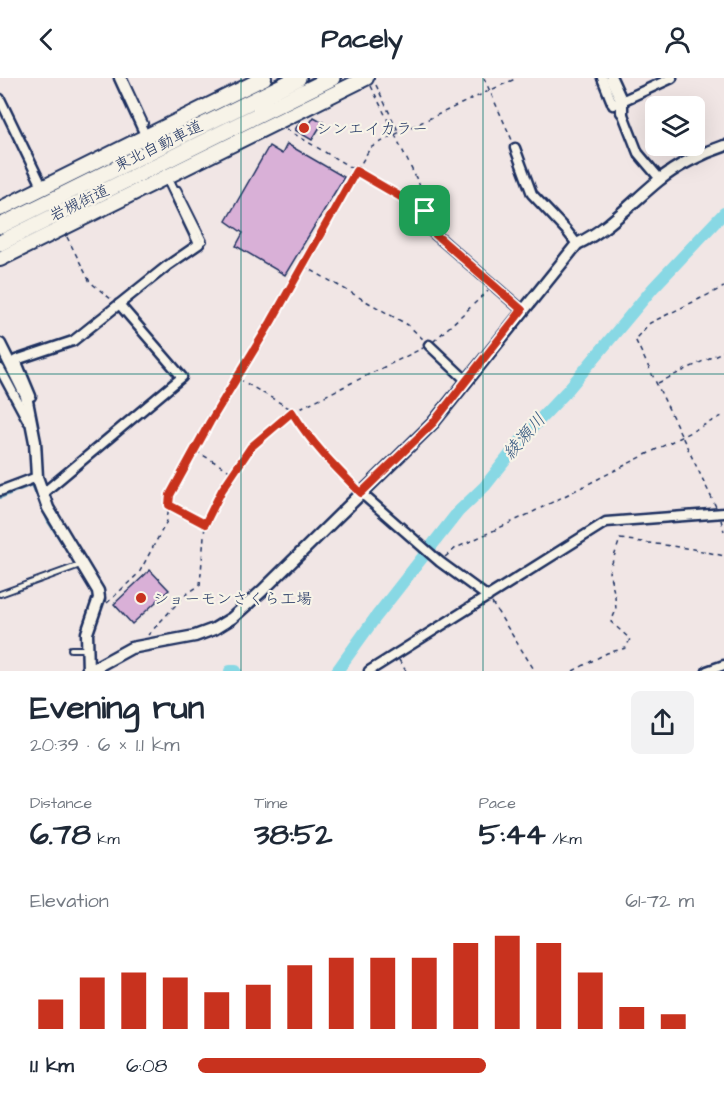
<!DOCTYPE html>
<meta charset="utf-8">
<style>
body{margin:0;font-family:"Architects Daughter","Klee One",sans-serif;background:#f2f2f3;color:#1f2937;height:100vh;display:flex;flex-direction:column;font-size:22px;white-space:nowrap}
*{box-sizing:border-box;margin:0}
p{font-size:20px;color:#747a83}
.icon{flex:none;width:33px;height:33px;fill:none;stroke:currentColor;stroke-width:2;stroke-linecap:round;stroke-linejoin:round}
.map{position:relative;height:593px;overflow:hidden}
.sheet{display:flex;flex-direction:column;background:#fff;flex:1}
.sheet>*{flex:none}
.fabs{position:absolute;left:645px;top:18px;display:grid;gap:12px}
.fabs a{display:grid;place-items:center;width:60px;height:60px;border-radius:9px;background:#fff;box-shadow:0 6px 24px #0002;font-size:30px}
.pin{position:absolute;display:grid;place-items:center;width:51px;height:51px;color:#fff;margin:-26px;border-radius:12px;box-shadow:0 3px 9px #0006}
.round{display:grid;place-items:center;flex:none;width:63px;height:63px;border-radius:9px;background:#f2f2f3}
.overview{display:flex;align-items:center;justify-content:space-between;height:102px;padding:0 30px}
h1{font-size:33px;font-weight:700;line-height:45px}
.stats{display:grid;grid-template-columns:repeat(3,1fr);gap:9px;height:102px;padding:6px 30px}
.stats div{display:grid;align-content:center}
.stats b{font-size:30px;font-weight:700}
.stats small{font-size:16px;font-weight:400}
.stats p{font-size:16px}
.chart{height:168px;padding:12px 30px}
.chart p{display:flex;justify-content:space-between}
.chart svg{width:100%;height:108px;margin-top:6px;stroke:#c8321e;stroke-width:6}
ul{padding:0 30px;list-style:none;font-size:20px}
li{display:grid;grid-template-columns:96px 72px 1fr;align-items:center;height:45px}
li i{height:15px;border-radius:8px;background:#c8321e}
header{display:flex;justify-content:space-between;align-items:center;height:78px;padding:0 30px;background:#fff;font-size:27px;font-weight:700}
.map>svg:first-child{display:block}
</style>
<header><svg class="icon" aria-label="back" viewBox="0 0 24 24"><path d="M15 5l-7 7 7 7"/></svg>Pacely<svg class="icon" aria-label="person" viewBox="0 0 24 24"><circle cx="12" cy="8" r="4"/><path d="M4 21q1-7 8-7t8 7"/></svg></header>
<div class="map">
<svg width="724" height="593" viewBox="0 0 724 593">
<rect width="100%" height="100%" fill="#f1e6e5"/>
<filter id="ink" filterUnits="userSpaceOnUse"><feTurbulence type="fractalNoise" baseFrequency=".0167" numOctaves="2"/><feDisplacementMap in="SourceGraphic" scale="12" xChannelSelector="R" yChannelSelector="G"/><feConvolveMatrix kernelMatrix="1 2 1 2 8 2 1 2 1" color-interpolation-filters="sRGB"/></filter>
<g filter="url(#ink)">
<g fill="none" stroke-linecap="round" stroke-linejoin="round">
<path stroke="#5c94ae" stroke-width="2" d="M0,420L32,407L48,444L77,488"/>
<path stroke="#88d8e4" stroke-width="12" d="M230,593H236
M337,593L375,540L458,434L485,408L527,355L566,314L653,210L724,135"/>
</g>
<path fill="#d9b0d7" stroke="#1b2f5e" stroke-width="1.5" d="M314,39L323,44L312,62L295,52L300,43L308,48Z
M287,66L344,99L285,197L236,168L243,155L226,143L269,68L282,76Z
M150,492L169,512L132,546L114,526Z"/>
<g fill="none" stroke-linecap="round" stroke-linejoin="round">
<g stroke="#1b2f5e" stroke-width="8">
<path id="service" d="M124,0L145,45
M178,111L204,163L200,166
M0,516L80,487
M71,571H86"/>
</g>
<g stroke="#1b2f5e" stroke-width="13">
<path id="minor" d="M119,0L146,59
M602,0L613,27L672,0
M0,21L43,110
M622,34L638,75L660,101
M515,70L532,116L566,152L577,166
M425,133L428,150L522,232
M429,267L467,303
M0,291L28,343
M31,318L16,282L73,263L167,188L199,166L167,99
M0,413L37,399
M361,415L440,484L488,519
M42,416L182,299L119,226
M369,593L606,444L724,435
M707,593L724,587"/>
</g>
<g stroke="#1b2f5e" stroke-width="15">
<path id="tertiary" d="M611,0L622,24V34
M0,266L26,318L35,364L37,399L48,430L98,513L99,520L87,555L88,593
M89,593L131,570L195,558L214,551L232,540L262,513L433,345L577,166C609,151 631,125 658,103C676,88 702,75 724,68"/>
</g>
<g stroke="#1b2f5e" stroke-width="18">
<path id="trunk" d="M0,131L264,0
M0,181L366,0"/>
</g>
<g stroke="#1b2f5e" stroke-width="20">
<path id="motorway" d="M0,148L298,0
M0,165L332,0"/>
</g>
<path stroke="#1b2f5e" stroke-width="1.5" stroke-dasharray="4.5 4.5" stroke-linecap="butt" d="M484,0L512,62
M376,7L399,55
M371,8L420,108L424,126
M286,51L419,130
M67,159L90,204L112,222
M304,188L408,247L425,263
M434,263L488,213
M239,301L289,330L306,357L323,378L356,410
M658,305L724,273
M196,373L233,395
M716,429L635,261L650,245L724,209
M721,442L724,453
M205,446L222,413L241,384L251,369L266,354L292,334L423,270
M445,479L456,470L529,436L724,337
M107,525L139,495L167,443L170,417L210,344L238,300L370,70L394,57L517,0
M492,525L535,593
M148,557L185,517L200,507L205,446L169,427
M399,582L406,593
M573,593L607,575L626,570L630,561L611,544L616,532L615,518L609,494L620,461L693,471L724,478"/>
<use href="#service" stroke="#f7f3e8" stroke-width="4"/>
<use href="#minor" stroke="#f7f3e8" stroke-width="8"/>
<use href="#tertiary" stroke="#f7f3e8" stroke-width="10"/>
<use href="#trunk" stroke="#f7f3e8" stroke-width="14"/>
<use href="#motorway" stroke="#f7f3e8" stroke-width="15"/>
</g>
</g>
<g fill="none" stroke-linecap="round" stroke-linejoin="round" filter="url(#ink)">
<g stroke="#fff" stroke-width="12">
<path id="route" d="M356,93L425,133L428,150L522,232L433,345L361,415C335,389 311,365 292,334L251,369L222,412L205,446L169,427L170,417L210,344L271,244Z"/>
</g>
<use href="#route" stroke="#c8321e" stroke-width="8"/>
</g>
<path fill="none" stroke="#0f766e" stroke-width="1.5" stroke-opacity="0.55" d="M241,0V593M483,0V593M0,296H724"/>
<g fill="#c8321e" stroke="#f7f3e8" stroke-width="2">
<circle cx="304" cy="50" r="6"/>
<circle cx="141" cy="520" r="6"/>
</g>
<g text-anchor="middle" stroke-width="4.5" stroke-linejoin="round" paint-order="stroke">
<g font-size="16" fill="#1b2f5e" stroke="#f7f3e8" text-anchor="start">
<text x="316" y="56">シンエイカラー</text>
<text x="153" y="526">ショーモンさくら工場</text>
</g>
<g font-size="16" fill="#1b2f5e" stroke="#f7f3e8">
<text transform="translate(158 67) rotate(-26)" y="6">東北自動車道</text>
<text transform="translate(79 124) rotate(-26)" y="6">岩槻街道</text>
</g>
<g font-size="18" font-style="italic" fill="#365980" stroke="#f7f3e8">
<text transform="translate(524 358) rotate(-49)" y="6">綾瀬川</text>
</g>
</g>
</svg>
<div class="fabs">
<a><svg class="icon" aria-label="layers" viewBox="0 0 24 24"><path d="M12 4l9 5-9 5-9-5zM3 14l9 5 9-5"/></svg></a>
</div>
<div class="pin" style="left:425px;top:133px;background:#1e9e55"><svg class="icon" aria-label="arrive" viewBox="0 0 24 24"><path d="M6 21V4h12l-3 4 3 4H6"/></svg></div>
</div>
<section class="sheet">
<div class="overview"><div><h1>Evening run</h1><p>20:39 · 6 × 1.1 km</p></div><a class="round"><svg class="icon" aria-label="share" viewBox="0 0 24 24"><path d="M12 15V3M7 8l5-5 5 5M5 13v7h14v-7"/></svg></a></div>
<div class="stats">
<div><p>Distance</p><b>6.78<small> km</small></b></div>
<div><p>Time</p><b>38:52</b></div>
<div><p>Pace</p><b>5:44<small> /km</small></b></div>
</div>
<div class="chart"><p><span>Elevation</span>61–72 m</p>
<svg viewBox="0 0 160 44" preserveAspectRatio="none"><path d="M5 44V32M15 44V23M25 44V21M35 44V23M45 44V29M55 44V26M65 44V18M75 44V15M85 44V15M95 44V15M105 44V9M115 44V6M125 44V9M135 44V21M145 44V35M155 44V38"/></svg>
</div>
<ul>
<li><b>1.1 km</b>6:08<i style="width:58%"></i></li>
</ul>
</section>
